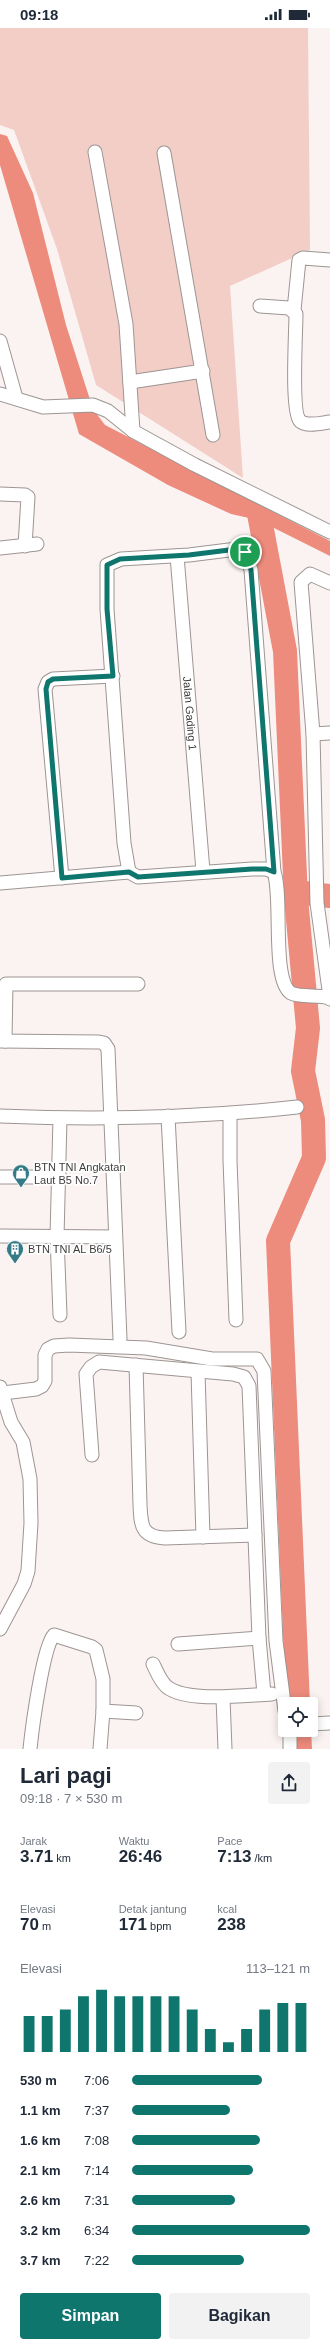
<!DOCTYPE html>
<html lang="id">
<meta charset="utf-8">
<style>
body{margin:0;font-family:Helvetica,sans-serif;background:#f2f2f3;color:#1f2937;height:100vh;display:flex;flex-direction:column;font-size:15px;white-space:nowrap}
*{box-sizing:border-box;margin:0}
p{font-size:13px;color:#747a83}
.icon{flex:none;width:22px;height:22px;fill:none;stroke:currentColor;stroke-width:2;stroke-linecap:round;stroke-linejoin:round}
.map{position:relative;height:1721px;overflow:hidden}
.details{display:flex;flex-direction:column;background:#fff;flex:1}
.details>*{flex:none}
.controls{position:absolute;left:278px;top:1669px;display:grid;gap:8px}
.controls a{display:grid;place-items:center;width:40px;height:40px;border-radius:4px;background:#fff;box-shadow:0 2px 10px #0003;font-size:20px}
.pin{position:absolute;display:grid;place-items:center;width:34px;height:34px;color:#fff;margin:-17px;border:2px solid #fff;border-radius:50%;box-shadow:0 1px 4px #0007}
.round{display:grid;place-items:center;flex:none;width:42px;height:42px;border-radius:4px;background:#f2f2f3}
.overview{display:flex;align-items:center;justify-content:space-between;height:68px;padding:0 20px}
h1{font-size:22px;font-weight:800;line-height:30px}
.stats{display:grid;grid-template-columns:repeat(3,1fr);gap:6px;height:68px;padding:4px 20px}
.stats div{display:grid;align-content:center}
.stats b{font-size:17px;font-weight:800}
.stats small{font-size:11px;font-weight:400}
.stats p{font-size:11px}
.chart{height:112px;padding:8px 20px}
.chart p{display:flex;justify-content:space-between}
.chart svg{width:100%;height:72px;margin-top:4px;stroke:#0f766e;stroke-width:6}
.action{display:flex;gap:8px;margin-top:auto;padding:8px 20px}
.action a{flex:1;height:46px;border-radius:4px;background:#0f766e;color:#fff;font-size:16px;font-weight:800;line-height:46px;text-align:center}
.action a+a{background:#f2f2f3;color:#1f2937}
ul{padding:0 20px;list-style:none;font-size:13px}
li{display:grid;grid-template-columns:64px 48px 1fr;align-items:center;height:30px}
li i{height:10px;border-radius:5px;background:#0f766e}
.status{display:flex;justify-content:space-between;align-items:center;height:28px;padding:0 20px;background:#fff;direction:ltr}
.status svg{height:11px;fill:currentColor}
.map>svg:first-child{display:block}
</style>
<div class="status"><b>09:18</b><svg viewBox="0 0 49 12"><path d="M0 12V9h3v3zM5 12V6h3v6zM10 12V3h3v9zM15 12V0h3v12zM26 1h20v11H26zM47 4h2v5h-2z"/></svg></div>
<div class="map">
<svg width="330" height="1721" viewBox="0 0 330 1721">
<rect width="100%" height="100%" fill="#fbf3f2"/>
<path fill="#f3cec7" d="M0,0H308L310,222L230,258L243,450L96,357L57,221L14,102L0,97Z"/>
<path fill="#ed8b7c" d="M0,106L7,108L33,165L66,297L93,381L105,397L330,513V528L258,492L231,486L168,457L79,406L0,137Z"/>
<g fill="none" stroke-linecap="round" stroke-linejoin="round">
<path stroke="#ed8b7c" stroke-width="24" d="M259,486L285,623L296,870L308,1000L303,1043L313,1092L314,1130L278,1213L298,1676
M296,864L330,868
M299,1702L300,1721"/>
<g stroke="#9c9593" stroke-width="15">
<g id="minor">
<path d="M95,124L126,296L133,403"/>
<path d="M164,125L213,407"/>
<path d="M260,278L289,280L296,286C296,302 291,384 300,393C307,399 321,395 330,394"/>
<path d="M294,282L299,232L303,230L330,232"/>
<path d="M0,313L16,370"/>
<path d="M130,354L203,343"/>
<path d="M0,366L43,379L93,377L108,383L133,403L195,437L330,504"/>
<path d="M0,466L25,467L28,469L25,518"/>
<path d="M0,520L37,516"/>
<path id="s1" d="M177,528L203,843"/>
<path d="M313,706L330,705"/>
<path d="M129,844L124,815L107,581V537L121,531L189,527L237,521L245,524L251,542L274,844C283,868 271,952 291,965C300,970 324,966 330,971"/>
<path d="M62,850L45,661L48,654L53,651L113,648"/>
<path d="M0,855L129,844L138,849L252,841H266L274,844"/>
<path d="M330,969L317,875L313,706L301,554L310,546L330,555"/>
<path d="M0,1013L99,1014L104,1015L108,1021L120,1311"/>
<path d="M5,1013L6,956H138"/>
<path d="M230,1086V1132L236,1292"/>
<path d="M0,1088C99,1092 199,1090 297,1079"/>
<path d="M168,1088L179,1304"/>
<path d="M0,1149H60"/>
<path d="M0,1208L115,1209"/>
<path d="M60,1287L57,1209L60,1090"/>
<path d="M136,1337L140,1477C141,1497 141,1509 165,1510L255,1507"/>
<path d="M198,1344L203,1509"/>
<path d="M0,1359L11,1394L23,1414L30,1451L31,1495L28,1543L24,1556L0,1601"/>
<path d="M3,1365L36,1361L42,1358L45,1353V1327L48,1321L54,1318L69,1317L146,1320L212,1331H257L264,1343L276,1613L285,1683"/>
<path d="M92,1427L86,1346L91,1339L99,1334L233,1346L244,1349L249,1358L259,1610L264,1666"/>
<path d="M178,1616L259,1610"/>
<path d="M153,1636C157,1644 160,1653 167,1659C188,1675 246,1667 272,1666"/>
<path d="M223,1670L225,1721"/>
<path d="M311,1696L330,1695"/>
<path d="M30,1721C32,1701 43,1618 54,1607L92,1619L96,1622L103,1651V1683L136,1685"/>
<path d="M100,1721L103,1683"/>
<path d="M290,1721V1702"/>
</g>
</g>
<use href="#minor" stroke="#fff" stroke-width="13"/>
</g>
<g fill="none" stroke-linecap="round" stroke-linejoin="round">
<g stroke="#fff" stroke-width="8">
<path id="route" d="M237,521L245,524L251,542L274,844L266,841H252L138,849L129,844L62,850L46,661L48,654L53,651L113,648L107,581V537L120,531L189,527Z"/>
</g>
<use href="#route" stroke="#0f766e" stroke-width="5"/>
</g>
<defs>
<g id="shop-pin" transform="scale(0.9)"><path d="M0 17L-7.5 6A9.5 9.5 0 1 1 7.5 6Z" fill="#357b87" stroke="#fff"/><path d="M-5-2.5h2.3a2.7 3.5 0 0 1 5.4 0H5L5.5 6h-11ZM-1.5-2.5h3a1.5 2.3 0 0 0-3 0Z" fill="#fff"/></g>
<g id="building-pin" transform="scale(0.9)"><path d="M0 17L-7.5 6A9.5 9.5 0 1 1 7.5 6Z" fill="#357b87" stroke="#fff"/><path d="M-4-6H4V6H1V3H-1V6H-4ZM-2.5-4.3h1.7v1.8h-1.7ZM.8-4.3h1.7v1.8H.8ZM-2.5-1h1.7V.8h-1.7ZM.8-1h1.7V.8H.8Z" fill="#fff"/></g>
</defs>
<g fill-rule="evenodd">
<use href="#shop-pin" x="21" y="1145"/>
<use href="#building-pin" x="15" y="1221"/>
</g>
<g text-anchor="middle" stroke-width="3.5" stroke-linejoin="round" paint-order="stroke">
<g font-size="11" fill="#3f3c3c" stroke="#fff">
<text dy="4" stroke="none"><textPath href="#s1" startOffset="158">Jalan Gading 1</textPath></text>
</g>
<g font-size="11" fill="#3f3c3c" stroke="#fff" text-anchor="start">
<text x="34" y="1143">BTN TNI Angkatan<tspan x="34" dy="13">Laut B5 No.7</tspan></text>
<text x="28" y="1225">BTN TNI AL B6/5</text>
</g>
</g>
</svg>
<div class="controls">
<a><svg class="icon" aria-label="locate" viewBox="0 0 24 24"><circle cx="12" cy="12" r="6"/><path d="M12 2v4M12 18v4M2 12h4M18 12h4"/></svg></a>
</div>
<div class="pin" style="left:245px;top:524px;background:#1e9e55"><svg class="icon" aria-label="arrive" viewBox="0 0 24 24"><path d="M6 21V4h12l-3 4 3 4H6"/></svg></div>
</div>
<section class="details">
<div class="overview"><div><h1>Lari pagi</h1><p>09:18 · 7 × 530 m</p></div><a class="round"><svg class="icon" aria-label="share" viewBox="0 0 24 24"><path d="M12 15V3M7 8l5-5 5 5M5 13v7h14v-7"/></svg></a></div>
<div class="stats">
<div><p>Jarak</p><b>3.71<small> km</small></b></div>
<div><p>Waktu</p><b>26:46</b></div>
<div><p>Pace</p><b>7:13<small> /km</small></b></div>
</div>
<div class="stats">
<div><p>Elevasi</p><b>70<small> m</small></b></div>
<div><p>Detak jantung</p><b>171<small> bpm</small></b></div>
<div><p>kcal</p><b>238</b></div>
</div>
<div class="chart"><p><span>Elevasi</span>113–121 m</p>
<svg viewBox="0 0 160 44" preserveAspectRatio="none"><path d="M5 44V22M15 44V22M25 44V18M35 44V10M45 44V6M55 44V10M65 44V10M75 44V10M85 44V10M95 44V18M105 44V30M115 44V38M125 44V30M135 44V18M145 44V14M155 44V14"/></svg>
</div>
<ul>
<li><b>530 m</b>7:06<i style="width:73%"></i></li>
<li><b>1.1 km</b>7:37<i style="width:55%"></i></li>
<li><b>1.6 km</b>7:08<i style="width:72%"></i></li>
<li><b>2.1 km</b>7:14<i style="width:68%"></i></li>
<li><b>2.6 km</b>7:31<i style="width:58%"></i></li>
<li><b>3.2 km</b>6:34<i style="width:100%"></i></li>
<li><b>3.7 km</b>7:22<i style="width:63%"></i></li>
</ul>
<div class="action"><a>Simpan</a><a>Bagikan</a></div>
</section>
